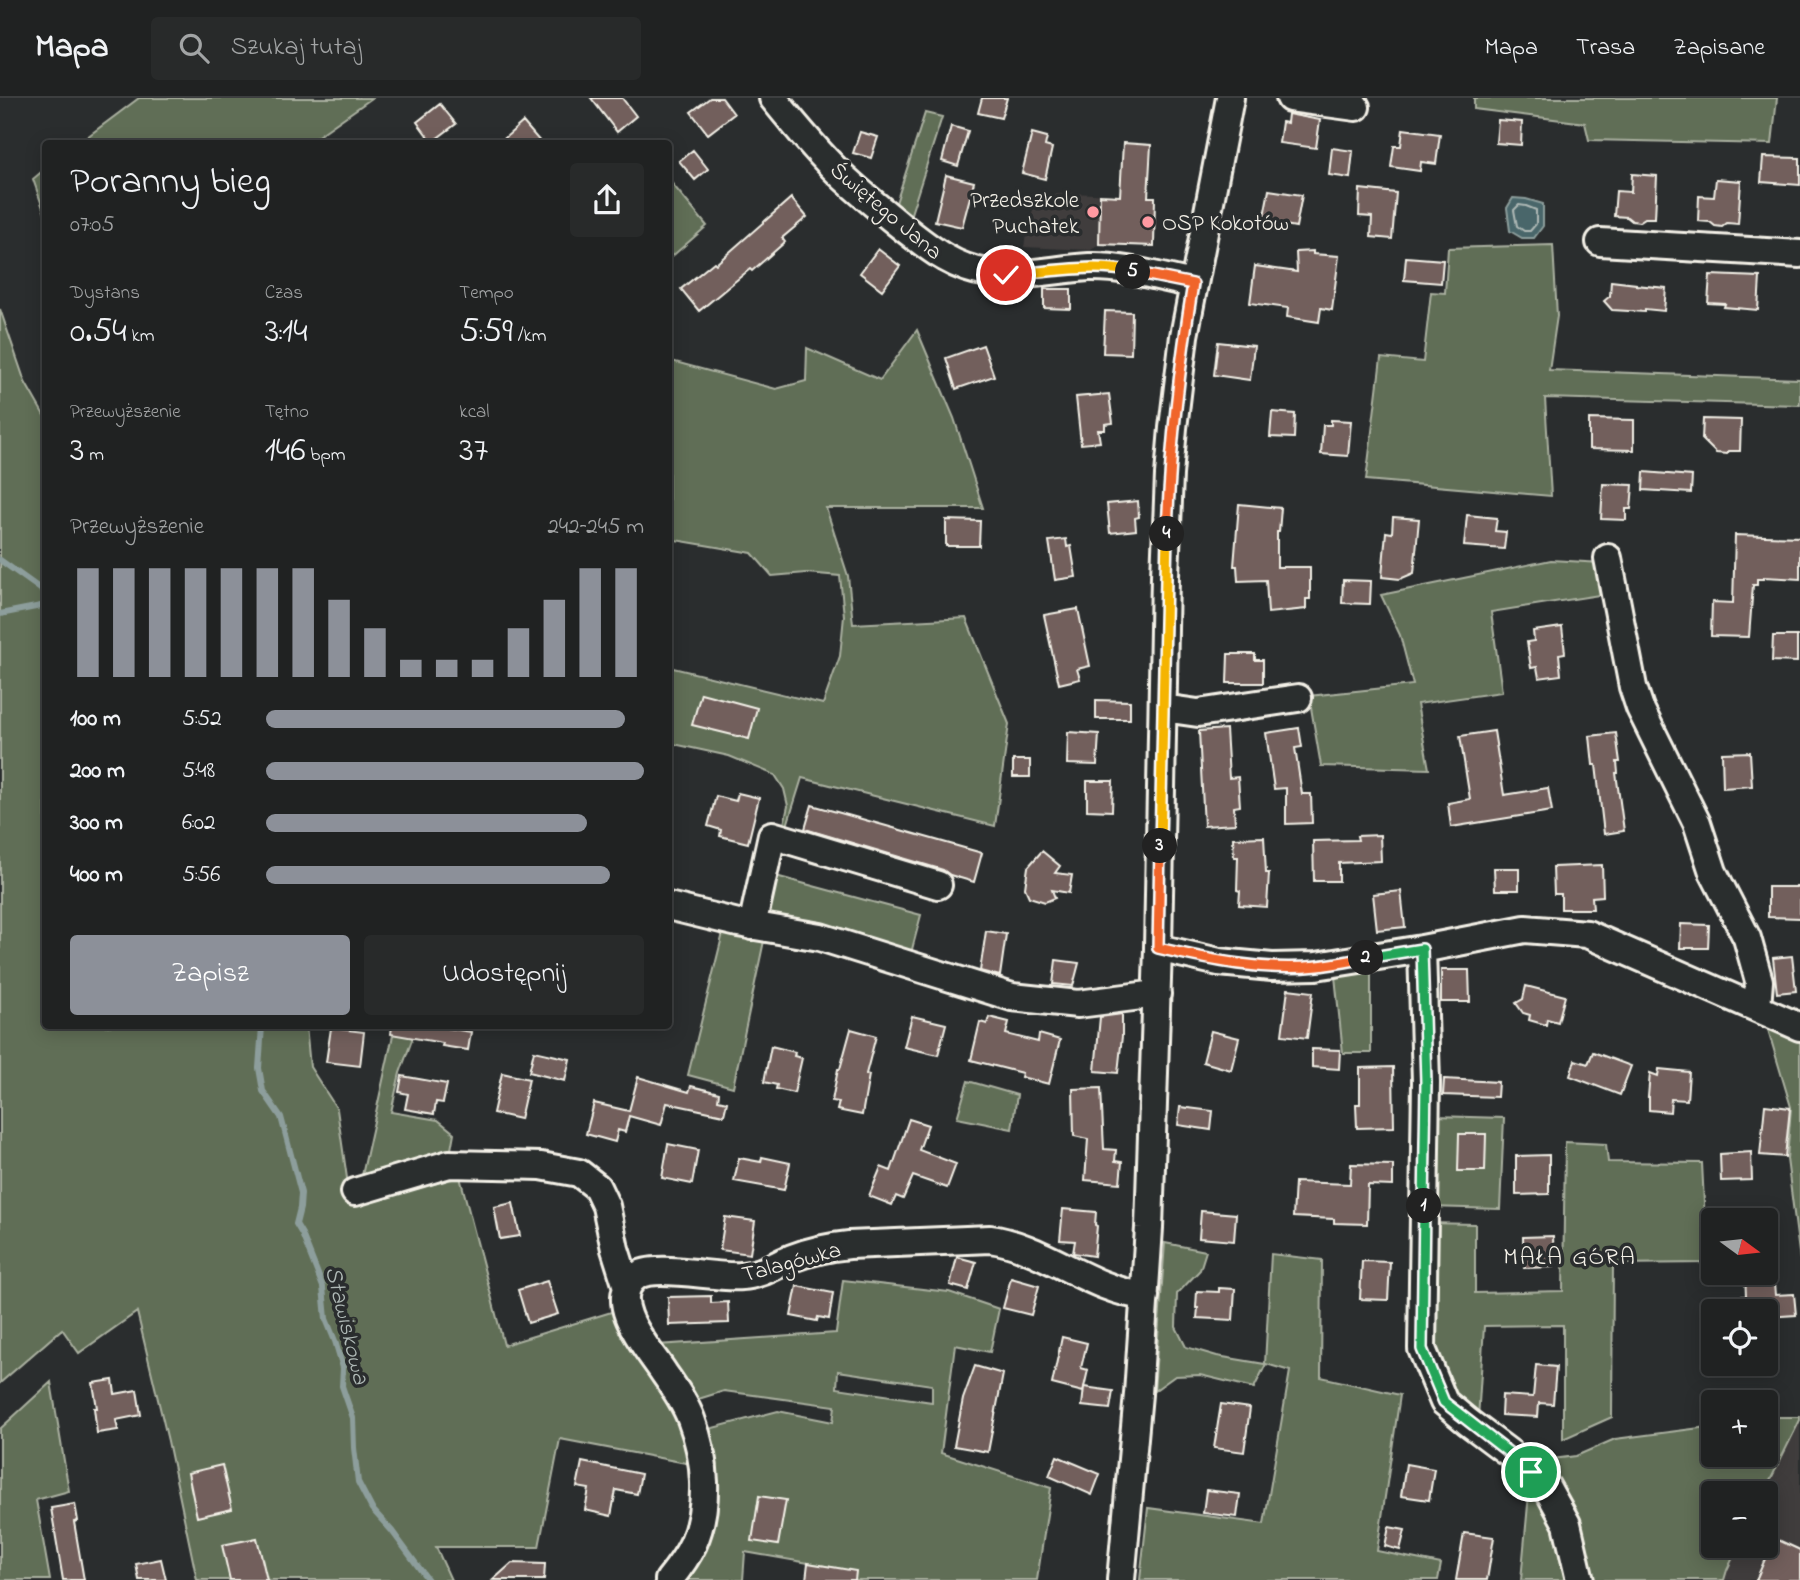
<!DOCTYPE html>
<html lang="pl">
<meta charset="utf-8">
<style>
body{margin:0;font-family:"Indie Flower",sans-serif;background:#282a2a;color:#f1f3f6;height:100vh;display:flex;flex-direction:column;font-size:26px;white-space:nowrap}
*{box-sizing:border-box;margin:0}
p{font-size:23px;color:#a2a4a5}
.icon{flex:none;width:38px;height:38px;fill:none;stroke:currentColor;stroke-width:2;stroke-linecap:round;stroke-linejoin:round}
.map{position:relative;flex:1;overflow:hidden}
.details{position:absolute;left:42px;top:42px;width:630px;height:889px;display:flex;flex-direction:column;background:#202222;border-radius:7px;box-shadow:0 4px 18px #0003,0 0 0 2px #3d3f40}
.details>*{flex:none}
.needle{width:46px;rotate:105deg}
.buttons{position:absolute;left:1701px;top:1110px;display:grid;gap:14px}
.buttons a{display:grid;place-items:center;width:77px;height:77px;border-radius:7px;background:#202222;box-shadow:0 4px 18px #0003,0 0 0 2px #3d3f40;font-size:35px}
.pin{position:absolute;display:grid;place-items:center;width:60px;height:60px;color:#fff;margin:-30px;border:4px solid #fff;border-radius:50%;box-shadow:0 2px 7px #0007}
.km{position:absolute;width:35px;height:35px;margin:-18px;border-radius:50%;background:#222;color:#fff;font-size:19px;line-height:35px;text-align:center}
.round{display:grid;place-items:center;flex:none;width:74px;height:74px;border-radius:7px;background:#282a2a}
.headline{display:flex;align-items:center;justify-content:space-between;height:119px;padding:0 28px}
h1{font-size:38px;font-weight:600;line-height:52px}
.stats{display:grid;grid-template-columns:repeat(3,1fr);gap:10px;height:119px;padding:7px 28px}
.stats div{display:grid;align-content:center}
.stats b{font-size:35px;font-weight:600}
.stats small{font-size:19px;font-weight:400}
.stats p{font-size:19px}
.chart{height:196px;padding:14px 28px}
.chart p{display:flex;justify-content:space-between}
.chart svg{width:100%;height:126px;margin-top:7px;stroke:#8c9099;stroke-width:6}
.primary-button{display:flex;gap:14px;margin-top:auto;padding:14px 28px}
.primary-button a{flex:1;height:80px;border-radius:7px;background:#8c9099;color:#fff;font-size:28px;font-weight:600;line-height:80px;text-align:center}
.primary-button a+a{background:#282a2a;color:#f1f3f6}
ul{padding:0 28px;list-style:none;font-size:23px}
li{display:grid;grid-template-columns:112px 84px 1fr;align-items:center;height:52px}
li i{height:18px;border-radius:9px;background:#8c9099}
header{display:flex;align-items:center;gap:42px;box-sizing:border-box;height:98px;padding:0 35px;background:#202222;border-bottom:2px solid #3d3f40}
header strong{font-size:33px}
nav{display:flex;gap:38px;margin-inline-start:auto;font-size:24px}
.search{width:490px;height:63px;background:#282a2a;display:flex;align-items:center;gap:18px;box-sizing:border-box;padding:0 24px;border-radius:7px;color:#a2a4a5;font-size:26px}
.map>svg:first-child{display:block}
</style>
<header>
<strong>Mapa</strong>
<div class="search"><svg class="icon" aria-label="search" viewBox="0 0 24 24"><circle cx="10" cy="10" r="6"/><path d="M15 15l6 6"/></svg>Szukaj tutaj</div>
<nav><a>Mapa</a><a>Trasa</a><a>Zapisane</a></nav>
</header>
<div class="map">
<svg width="1800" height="1482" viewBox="0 0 1800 1482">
<rect width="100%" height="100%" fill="#2a2d2e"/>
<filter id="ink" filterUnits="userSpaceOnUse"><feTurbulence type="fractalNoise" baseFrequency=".0143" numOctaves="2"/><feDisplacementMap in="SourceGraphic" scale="14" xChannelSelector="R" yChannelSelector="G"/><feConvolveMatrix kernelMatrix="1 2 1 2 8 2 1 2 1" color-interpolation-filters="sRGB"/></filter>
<g filter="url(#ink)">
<path fill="#403c3c" d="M1072,95L1155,99L1154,148L1099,146L1091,152L1024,149L1028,125L1036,104L1049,97Z
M1800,1322V1482H1724L1727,1472L1739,1447H1766V1395H1764Z"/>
<path fill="#606e57" stroke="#aab0a0" stroke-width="2" fill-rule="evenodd" d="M139,0H372L308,45H79Z
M1474,0H1777L1772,46L1589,42L1585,25L1474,11Z
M925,15L942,19L909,122L895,108Z
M45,71V116L33,81Z
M669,82L707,128L669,161H668Z
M1553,147L1557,218L1549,272L1800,281V307L1545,300L1551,398L1366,382L1381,260L1423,264L1431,194L1445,195L1448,150Z
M0,211L25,284L45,319L46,928H306L310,969L337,1011L351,1108L460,1079L504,1247L618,1212L689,1336L691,1366L560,1341L539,1449H436L451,1482H197L168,1343L137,1214L79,1255L62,1231L0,1285Z
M917,232L954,320L983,410H826L848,478L853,526L966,520L1009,626L995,728L802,680L785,734L784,726L788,708L784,691L775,677L729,658L669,645V569L823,606L840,558L844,518L840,478L806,475L772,478L752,455L669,441L668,262L776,291L806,283L807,250L880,282Z
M1551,462L1602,465L1606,496L1491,514L1502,594L1417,606L1429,671L1321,668L1309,598L1413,587L1400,537L1381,497Z
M772,777L921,817L910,859L763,821Z
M724,831L765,838L733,989L688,977Z
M1371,873V955H1343L1335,878Z
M1766,925L1800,942V1162L1787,1061L1791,1009Z
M395,928H417L400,975L391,1014L438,1022L454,1035L450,1057L361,1082Z
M968,983L1017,997L1012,1031L957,1020Z
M1435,1018L1504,1020L1500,1111L1429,1109Z
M1565,1044L1606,1046L1608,1064L1702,1065L1707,1165L1613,1166L1612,1319L1563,1341V1227L1484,1228L1478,1321L1451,1301L1436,1273L1429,1125L1475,1126V1195L1563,1193Z
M1165,1145L1206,1153L1200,1172L1177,1196L1176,1229L1186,1249L1217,1258L1265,1266L1271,1156L1322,1162L1321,1279L1400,1297L1377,1453L1441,1466L1438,1482H1140L1148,1410L1264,1426L1290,1273L1266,1266L1254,1290L1200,1277L1175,1278L1154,1293Z
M843,1182L949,1194L999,1211L990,1254L955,1247L941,1355L1051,1390L1037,1482H841L843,1471L745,1454L743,1482H680L705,1332L778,1313L833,1324L835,1308L724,1293L692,1303L658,1247L836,1235ZM838,1273L932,1287V1304L837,1290Z
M51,1284L69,1393L36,1402L50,1482H0V1331Z
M1766,1319H1800V1322L1764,1395H1713V1447H1739L1727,1472L1724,1482H1521L1531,1374L1537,1363L1576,1358L1615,1341L1708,1329L1713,1326V1356H1766Z"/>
<path fill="#48666a" stroke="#8d9e9c" stroke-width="2" d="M1513,100L1526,101L1543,106V128L1534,140H1522L1510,133L1507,110Z"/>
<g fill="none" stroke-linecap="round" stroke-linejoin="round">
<path stroke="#afb9b6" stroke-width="2" d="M1519,107L1526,108L1536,112V126L1530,133H1524L1517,128L1514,112Z"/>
<path stroke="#8d9e9c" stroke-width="6" d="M0,462L46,495
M0,516L46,507
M262,928L259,970L263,993L281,1019L301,1095L300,1110L296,1126L302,1136L323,1189L326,1221L335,1243L343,1270L342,1288L353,1320L354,1350L358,1384L372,1411L392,1433L428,1482"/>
</g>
<path fill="#725f5c" stroke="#f4f1e8" stroke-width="2" d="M591,0H622L636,18L617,34Z
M710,0H722L734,16L708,36L691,14Z
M982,0H1007L1001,20L978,15Z
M440,6L456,26L432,44L417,24Z
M1288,16L1320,22L1316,50L1279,45L1282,24L1287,25Z
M1498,22L1522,24L1521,47L1496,45Z
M523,24L542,46H498Z
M951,28L968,33L958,68L942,63Z
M1403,31L1440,36L1436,66L1421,64L1420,73L1391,69L1394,48H1401Z
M860,34L878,39L871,60L853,55Z
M1032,35L1047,39L1045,48L1052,50L1045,81L1022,75Z
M1123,45L1151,47L1148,99H1155L1154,148L1099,146L1100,97L1120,98Z
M1332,50L1353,53L1350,80L1329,77Z
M693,52L708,71L695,82L679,63Z
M1763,59L1800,60V87L1761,84Z
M1632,76L1657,78L1655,120H1645L1639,124L1632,123L1627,119L1614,118L1616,93L1631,94Z
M946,77L974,84L962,129L935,123Z
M1716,81L1741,83L1738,126L1727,125L1722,129L1715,128L1710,124L1698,123L1699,98L1714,99Z
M1360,91L1396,95L1392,141L1371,139L1372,119L1359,118Z
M1269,92L1302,97L1296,129L1263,123Z
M791,100L807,119L782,140L785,144L752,173L750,171L699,213L681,191L714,164L716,166Z
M878,151L900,168L882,192L860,175Z
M1313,153V156L1339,158L1332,212L1321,210L1319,224L1287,219L1288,210L1250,205L1255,168L1297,174L1296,154Z
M1406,159L1443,162L1441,185L1404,182Z
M1710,177L1760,179L1758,212L1724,209L1725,206L1708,205Z
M1611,183L1636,186V187L1666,190L1664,213L1645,211V214L1612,212L1604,203L1610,198Z
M1044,191H1071V211L1044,210Z
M1105,213L1132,214L1131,256L1103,255Z
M1218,244L1254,248L1250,282L1214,277Z
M983,247L994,278L956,291L946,260Z
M1109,296L1113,325L1105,326V332H1098L1100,344L1081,346L1076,299Z
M1272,314L1295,316L1294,340L1270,339Z
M1589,321L1634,322V352L1589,351Z
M1703,321L1741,322L1740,353H1729L1727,356L1716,355L1702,341Z
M1331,322L1351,323L1348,358L1321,356L1323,327H1331Z
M1644,374L1692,378L1691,395L1643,392Z
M1603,386L1633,387L1631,411H1626V422L1601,421Z
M1138,403L1139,419L1135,420L1136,432L1110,435L1107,406Z
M1239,406L1281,410L1279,434H1277V469H1310V501H1306V511L1268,515L1266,482L1238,483L1237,468H1234Z
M1467,417L1497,420L1495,433L1506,434L1504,451L1464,448Z
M1393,419L1419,421L1414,475L1400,481L1382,479L1386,434L1392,435Z
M946,422L980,423L979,448H946Z
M1735,437L1800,439V481L1764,479V481H1757V487H1753L1749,539L1711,538L1712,504L1733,505Z
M1066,441L1067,449L1071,448L1076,479L1055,482L1049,443Z
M1343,482L1371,483L1370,506L1342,505Z
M1078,511L1090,568L1077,571L1080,581L1059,586L1044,517Z
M1562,529L1565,555L1559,556L1561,577L1539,580L1537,569L1531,570L1527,544L1534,543L1533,533Z
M1773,538H1797V564L1772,563Z
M1228,556H1255V562H1263V585H1227Z
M701,595L757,610L749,641L692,627Z
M1096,602L1130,603V621H1096Z
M1299,630L1302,649L1295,650L1302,696H1311L1312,725L1286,726V690L1274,691L1266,635Z
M1226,631L1229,680L1238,679L1240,708L1234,709L1235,726L1204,728L1199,633Z
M1494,633L1504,697L1548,690L1552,713L1451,729L1448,705L1470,701L1460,638Z
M1068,634L1099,636L1097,667L1067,666Z
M1616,635L1620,664H1617L1618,675H1616L1624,733L1604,736L1596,667H1593L1590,638Z
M1750,654L1752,688L1723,690L1722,655Z
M1013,662H1030V679H1013Z
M1087,683H1113L1112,713L1087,712Z
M738,695L759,700L748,745L720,738L721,732L708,728L716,698L736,703Z
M812,707L982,755L974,784L950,777L943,772L805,731Z
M1380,737L1381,763L1339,765V783H1314L1313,743L1358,742L1357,738Z
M1264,739L1266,775H1269L1267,809L1239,807L1240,793L1237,792L1238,759H1234L1233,740Z
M1042,753L1060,768L1055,775L1072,777L1069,795L1052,792L1055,800L1045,804L1029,799L1025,790L1028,769Z
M1602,767L1603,798L1592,799L1593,811H1561V796H1554L1553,769Z
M1494,770H1519V792H1495Z
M1768,789H1800V820L1768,819Z
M1401,793L1405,829L1377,832L1373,796Z
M1681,826L1709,827L1708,850H1680Z
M986,833L1006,836L1000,878L980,873Z
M1792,858L1796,893L1777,895L1773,860Z
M1056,862L1079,865L1073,888L1053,886Z
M1441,872H1469L1470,904H1441Z
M1526,888L1565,898L1558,924L1547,921L1546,927L1529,922L1530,917L1523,915L1516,905L1523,901Z
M1288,891L1313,894L1307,940L1282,937Z
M1122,916V938L1118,975L1095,973L1100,919Z
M912,918L946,926L938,957L904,949Z
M989,919L1009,924L1006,936L1038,944L1039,936L1060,942L1049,986L1021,979L1022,975L971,962L980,924L987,926Z
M392,928H434L471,934L468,952L442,948L443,945L391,936Z
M331,930L364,934L360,968L326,964Z
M851,931L876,938L866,976L869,977L862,1017L837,1012L839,1004L832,1003L838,971H840Z
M1211,933L1239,940L1231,972L1203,964Z
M771,948L795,954L794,958L802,960L794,995L776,991L777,987L764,984Z
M1312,951L1340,952L1339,971L1312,969Z
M534,953L570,961L565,983L529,974Z
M1593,954L1631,968L1620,997L1570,978L1575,962L1588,966Z
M1393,969L1394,1029L1357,1030L1356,1006H1360V970Z
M1659,971L1689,974L1687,1002L1671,1001L1670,1014L1649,1012V999H1648L1650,975L1658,978Z
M502,975L529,981L520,1021L493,1015Z
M402,978L447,986L443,1005L436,1004L434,1016L405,1011L408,996L399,994Z
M638,979L689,994L691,988L719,995L718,1002L727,1004L724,1017L667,1005L661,1027L629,1018L625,1034L618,1032L615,1044L586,1036L594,1005L629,1013Z
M1444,981L1498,984L1497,999L1443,997Z
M1101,990L1104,1051L1116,1052L1115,1063L1122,1064L1120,1085L1085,1082L1088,1041L1074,1038L1073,991Z
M1765,1007L1790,1010L1785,1059L1760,1057Z
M1180,1009L1213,1013L1211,1032L1178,1027Z
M909,1021L928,1027L919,1052L956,1066L947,1090L913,1078L903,1101L896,1098L892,1107L869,1098L881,1069L891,1073Z
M1459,1036H1486L1485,1073H1458Z
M668,1046L698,1052L692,1086L662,1080Z
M1751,1054L1752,1082L1721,1083L1720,1056Z
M1549,1057V1096L1516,1097V1058Z
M762,1059L790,1065L784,1092L734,1083L739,1060L761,1064Z
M1351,1066L1393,1067V1088L1368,1087L1367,1126L1334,1125V1121L1293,1119L1295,1084L1350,1086Z
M513,1105L520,1138L500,1141L494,1109Z
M1063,1111L1096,1114L1095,1127L1097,1128L1094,1158L1073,1155L1075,1143L1060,1142Z
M1201,1113L1236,1116L1234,1143L1199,1140Z
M725,1119L755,1123L750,1156L720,1152Z
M1553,1138L1554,1169L1524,1170L1523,1139Z
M957,1159L976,1164L968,1192L950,1187Z
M1362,1163L1390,1164L1388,1202L1360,1201Z
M1773,1175L1775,1197L1794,1196L1796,1217L1766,1219V1213H1731L1730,1199L1746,1198L1745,1176Z
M1011,1180L1039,1188L1031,1217L1003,1210Z
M547,1183L558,1216L528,1225L518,1192Z
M797,1188L833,1195L829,1221L818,1219L817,1223L791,1218Z
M1219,1190L1235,1191L1233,1222L1197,1220L1198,1210H1196L1197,1193L1219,1194Z
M711,1198V1205L728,1204L729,1225L669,1227L668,1199Z
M1062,1239L1087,1245L1081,1270L1088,1272L1083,1294L1052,1286Z
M1536,1267L1556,1269L1553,1306L1539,1305L1538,1319L1501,1317L1502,1297L1533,1299Z
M975,1268L1003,1276L988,1354L954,1348L963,1301Z
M113,1282L115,1296L137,1292L141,1317L116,1322L118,1332L97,1335L94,1310H97L93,1285Z
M1084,1289L1113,1293L1110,1311L1082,1308Z
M1221,1306L1250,1310L1244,1354L1214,1350Z
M1057,1358L1100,1376L1092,1397L1049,1378Z
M582,1364L641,1376L637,1396L616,1392L611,1418L585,1412L589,1391L577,1389Z
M1406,1366L1434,1371L1429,1402L1401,1398Z
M222,1367L232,1411L197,1419L188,1375Z
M1206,1392L1240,1396L1237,1419L1203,1415Z
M759,1398L786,1402L778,1447L752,1443Z
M75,1406L78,1423L74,1424L84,1482H63L51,1410Z
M1389,1429L1405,1432L1400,1452L1385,1448Z
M1464,1435L1494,1439L1487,1482H1456Z
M257,1440L267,1482H230L222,1447Z
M1774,1440L1800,1452V1482H1756Z
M161,1461L166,1482H139L136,1466Z
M512,1465L545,1466L544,1482H493Z
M808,1465L856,1473L855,1482H806Z"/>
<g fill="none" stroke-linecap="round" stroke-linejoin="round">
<g stroke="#f4f1e8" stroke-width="32">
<path id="minor" d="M773,0C794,26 816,53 840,76C859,94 880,111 901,128C928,149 952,170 988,175C1021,180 1055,171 1089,169C1124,168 1159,179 1193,186
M1290,0L1356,9
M1600,144L1800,156
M1608,460L1633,589L1640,610L1697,725L1713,774L1747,840L1759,883L1757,910
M1163,610L1198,615L1298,600
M668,808L738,825L820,839L1012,899L1078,906L1157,896
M752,828L772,737L938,787
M1158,850L1219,864L1272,869L1316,868L1422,851L1525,831L1587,836L1800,929
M1422,851L1426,984L1422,1251L1444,1304L1468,1324L1512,1357L1546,1388L1567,1426L1580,1482
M355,1094L449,1066L541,1068L579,1075L597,1089L606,1108L615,1151L627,1189
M669,1482C678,1471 687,1459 693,1446C710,1408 706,1360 691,1321C685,1305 674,1289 664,1275C650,1253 603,1202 637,1178C655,1165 717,1181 742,1178C761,1177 775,1167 792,1160C810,1153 829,1149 849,1147L990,1141C1043,1148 1090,1192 1145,1198
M1121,1482L1138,1296L1149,1130L1158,850L1165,478L1169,377L1173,330L1184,238L1230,0"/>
</g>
<use href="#minor" stroke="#2a2d2e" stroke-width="26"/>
</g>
</g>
<g fill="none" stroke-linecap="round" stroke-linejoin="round" filter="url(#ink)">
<g stroke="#fff" stroke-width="14">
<path id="split-1" d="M1424,1108L1422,1251L1444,1304L1512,1357L1531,1374"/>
</g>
<g stroke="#fff" stroke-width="14">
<path id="split-2" d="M1366,860L1422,851L1426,984L1424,1108"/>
</g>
<g stroke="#fff" stroke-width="14">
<path id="split-3" d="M1160,748L1158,850C1210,862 1264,874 1318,868C1334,866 1350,863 1366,860"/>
</g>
<g stroke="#fff" stroke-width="14">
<path id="split-4" d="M1160,748L1167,436"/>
</g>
<g stroke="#fff" stroke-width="14">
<path id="split-5" d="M1133,174L1193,186C1179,270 1170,351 1167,436"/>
</g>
<g stroke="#fff" stroke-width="14">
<path id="split-6" d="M1006,177C1049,174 1091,165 1133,174"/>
</g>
<use href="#split-1" stroke="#22a559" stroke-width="9"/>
<use href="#split-2" stroke="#22a559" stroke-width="9"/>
<use href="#split-3" stroke="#f0652b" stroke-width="9"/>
<use href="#split-4" stroke="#f5b400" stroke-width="9"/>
<use href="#split-5" stroke="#f0652b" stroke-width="9"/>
<use href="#split-6" stroke="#f5b400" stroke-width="9"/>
</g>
<g fill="#ff9aa2" stroke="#2a2d2e" stroke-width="2.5">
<circle cx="1093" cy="114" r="7"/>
<circle cx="1148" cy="124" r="7"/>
</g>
<g text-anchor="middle" stroke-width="7" stroke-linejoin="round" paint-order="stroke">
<g font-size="23" fill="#f4f1e8" stroke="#2a2d2e" text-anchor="end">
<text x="1079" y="109">Przedszkole<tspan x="1079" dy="26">Puchatek</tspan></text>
<text x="1162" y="132" text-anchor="start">OSP Kokotów</text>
</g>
<g font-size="23" fill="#f4f1e8" stroke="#2a2d2e">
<text transform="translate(887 112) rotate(40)" y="8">Świętego Jana</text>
<text transform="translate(791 1163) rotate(-15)" y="8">Talagówka</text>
</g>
<g font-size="24" letter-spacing="2" fill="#f4f1e8" stroke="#2a2d2e">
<text x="1570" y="1166">MAŁA GÓRA</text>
</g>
<g font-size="24" font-style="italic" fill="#afb9b6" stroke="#2a2d2e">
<text transform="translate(348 1227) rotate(76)" y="8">Stawiskowa</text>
</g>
</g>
</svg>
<div class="buttons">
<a><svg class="needle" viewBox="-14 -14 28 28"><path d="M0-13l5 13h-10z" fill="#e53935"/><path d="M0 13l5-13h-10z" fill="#a2a4a5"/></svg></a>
<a><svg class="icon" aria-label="locate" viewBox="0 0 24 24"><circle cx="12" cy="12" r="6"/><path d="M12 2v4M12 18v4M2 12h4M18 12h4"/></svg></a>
<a>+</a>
<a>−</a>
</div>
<div class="pin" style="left:1531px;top:1374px;background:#1e9e55"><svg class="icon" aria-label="arrive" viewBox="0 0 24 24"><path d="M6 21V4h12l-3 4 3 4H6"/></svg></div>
<div class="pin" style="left:1006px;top:177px;background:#d93025"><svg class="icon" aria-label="check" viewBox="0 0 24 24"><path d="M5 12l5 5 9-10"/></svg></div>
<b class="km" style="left:1424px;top:1108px">1</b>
<b class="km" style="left:1366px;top:860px">2</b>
<b class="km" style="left:1160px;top:748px">3</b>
<b class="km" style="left:1167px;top:436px">4</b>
<b class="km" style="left:1133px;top:174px">5</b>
<section class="details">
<div class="headline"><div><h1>Poranny bieg</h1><p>07:05</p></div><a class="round"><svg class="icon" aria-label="share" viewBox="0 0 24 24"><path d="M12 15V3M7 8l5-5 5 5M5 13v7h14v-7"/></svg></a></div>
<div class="stats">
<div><p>Dystans</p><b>0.54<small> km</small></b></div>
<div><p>Czas</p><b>3:14</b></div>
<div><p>Tempo</p><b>5:59<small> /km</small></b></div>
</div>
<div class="stats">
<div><p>Przewyższenie</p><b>3<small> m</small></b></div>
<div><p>Tętno</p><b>146<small> bpm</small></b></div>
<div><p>kcal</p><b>37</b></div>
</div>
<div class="chart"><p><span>Przewyższenie</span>242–245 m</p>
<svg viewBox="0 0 160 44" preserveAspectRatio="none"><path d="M5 44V6M15 44V6M25 44V6M35 44V6M45 44V6M55 44V6M65 44V6M75 44V17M85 44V27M95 44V38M105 44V38M115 44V38M125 44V27M135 44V17M145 44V6M155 44V6"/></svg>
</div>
<ul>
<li><b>100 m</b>5:52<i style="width:95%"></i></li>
<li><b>200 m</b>5:48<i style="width:100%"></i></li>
<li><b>300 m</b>6:02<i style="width:85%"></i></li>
<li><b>400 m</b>5:56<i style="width:91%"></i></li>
</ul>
<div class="primary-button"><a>Zapisz</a><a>Udostępnij</a></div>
</section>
</div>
